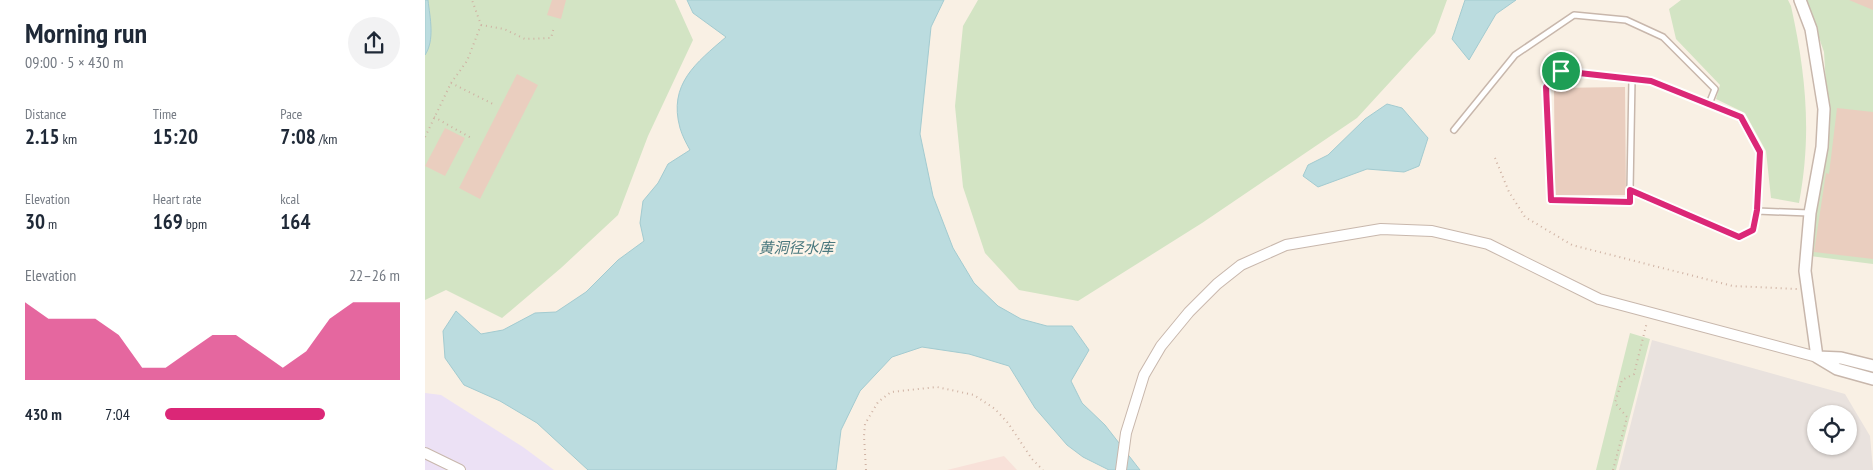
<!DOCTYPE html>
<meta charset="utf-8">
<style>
body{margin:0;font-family:"PT Sans Narrow","Noto Sans SC",sans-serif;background:#f2f2f3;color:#1f2937;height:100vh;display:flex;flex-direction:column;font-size:19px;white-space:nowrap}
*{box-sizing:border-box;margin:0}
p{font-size:16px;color:#747a83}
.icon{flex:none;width:28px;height:28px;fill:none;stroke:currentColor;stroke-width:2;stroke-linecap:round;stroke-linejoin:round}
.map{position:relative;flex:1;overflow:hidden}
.drawer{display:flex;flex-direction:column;background:#fff;width:425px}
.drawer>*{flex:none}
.controls{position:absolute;left:1382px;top:405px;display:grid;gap:10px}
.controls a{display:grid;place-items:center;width:50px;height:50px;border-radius:50%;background:#fff;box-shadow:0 1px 4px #0004;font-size:25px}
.pin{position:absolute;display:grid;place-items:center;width:42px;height:42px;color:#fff;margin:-21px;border:2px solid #fff;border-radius:50%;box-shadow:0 1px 5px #0007}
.round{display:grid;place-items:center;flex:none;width:52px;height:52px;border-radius:26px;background:#f2f2f3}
.headline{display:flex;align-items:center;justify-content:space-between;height:85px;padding:0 25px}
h1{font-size:28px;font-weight:700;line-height:38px}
.figures{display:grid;grid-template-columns:repeat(3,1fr);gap:8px;height:85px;padding:5px 25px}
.figures div{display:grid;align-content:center}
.figures b{font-size:21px;font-weight:700}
.figures small{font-size:14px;font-weight:400}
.figures p{font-size:14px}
.chart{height:140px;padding:10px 25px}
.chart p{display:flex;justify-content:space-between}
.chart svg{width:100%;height:90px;margin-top:5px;fill:#db2777;opacity:.7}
ul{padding:0 25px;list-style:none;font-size:16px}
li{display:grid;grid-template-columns:80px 60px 1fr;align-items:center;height:38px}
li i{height:12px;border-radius:6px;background:#db2777}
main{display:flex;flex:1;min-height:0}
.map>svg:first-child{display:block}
</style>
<main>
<section class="drawer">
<div class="headline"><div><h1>Morning run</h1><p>09:00 · 5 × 430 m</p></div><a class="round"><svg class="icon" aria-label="share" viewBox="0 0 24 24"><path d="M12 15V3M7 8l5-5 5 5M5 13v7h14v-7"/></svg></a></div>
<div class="figures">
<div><p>Distance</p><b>2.15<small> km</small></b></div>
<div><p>Time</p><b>15:20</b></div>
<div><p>Pace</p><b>7:08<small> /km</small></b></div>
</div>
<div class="figures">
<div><p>Elevation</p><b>30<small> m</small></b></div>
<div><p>Heart rate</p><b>169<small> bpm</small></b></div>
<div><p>kcal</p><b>164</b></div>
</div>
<div class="chart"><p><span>Elevation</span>22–26 m</p>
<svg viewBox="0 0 160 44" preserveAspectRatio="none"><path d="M0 44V6L10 14L20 14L30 14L40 22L50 38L60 38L70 30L80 22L90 22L100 30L110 38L120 30L130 14L140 6L150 6L160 6V44z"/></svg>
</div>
<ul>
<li><b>430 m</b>7:04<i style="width:68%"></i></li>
</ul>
</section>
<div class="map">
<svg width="1448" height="470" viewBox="0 0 1448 470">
<rect width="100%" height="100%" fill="#f9f0e4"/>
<path fill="#f8e1d9" d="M579,456L592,470H522Z"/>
<path fill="#e9e2de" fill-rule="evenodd" d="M1227,340L1420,394L1445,436L1448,470H1194ZM1391,414H1424V446H1391Z"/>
<path fill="#ece1f5" d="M0,393L16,395L98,447L129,470H0Z"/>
<path fill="#d3e4c4" d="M0,0H250L268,40L223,136L193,215L136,268L77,318L21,290L0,300Z
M553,0H1022L1010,33L932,118L777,223L653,301L594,290L560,253L538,187L530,106L538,26Z
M1256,0H1363L1366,6C1381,74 1387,134 1374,203L1346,198L1341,151L1320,113L1291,99L1295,85L1251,39L1244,9Z
M1381,0H1448V264L1385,256L1403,119L1399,52Z
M1205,333L1225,339L1191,470H1171Z"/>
<path fill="#bbdcdf" stroke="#a3cbd0" d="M0,0H3C5,18 10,40 0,55Z
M262,0H519L506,27L495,134L508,196L528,248L549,283L573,306L596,319L622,326H647L664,350L646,381L657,403L680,425L715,470H684L658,457L642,445L610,408L584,366L544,354L497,347L467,357L435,391L416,430L411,470H163L112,423L75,401L39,385L20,358L18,331L31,311L56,334L78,330L110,313L131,312L161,292L193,260L219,241L215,223L218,201L233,183L243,164L265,150C261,143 257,135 255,128C243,84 271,63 301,37L268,13Z
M1040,0H1091L1071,14L1044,60L1027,39Z
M962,104L977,108L1003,138L994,166L979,172L942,169L893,187L878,176L883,165L903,155L940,119Z"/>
<path fill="#eacebf" d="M127,0H141L136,19L122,15Z
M1425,0H1448V10L1424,0Z
M92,74L113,85L55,199L34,188Z
M1200,87L1201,195H1130L1129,88Z
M1412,108L1448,112V259L1389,252L1401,173L1404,174Z
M20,128L40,138L20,176L0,166Z"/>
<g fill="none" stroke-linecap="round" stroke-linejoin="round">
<g stroke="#c8b7ac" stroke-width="8">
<path id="service" d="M1029,130L1090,55L1149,15L1201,20L1238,37L1290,89L1284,104
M1205,190L1314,237L1328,230L1332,211L1335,152L1315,117L1226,81L1136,71L1121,87L1126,200L1205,202V190L1207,79
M1332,211L1384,213"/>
</g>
<g stroke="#c8b7ac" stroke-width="12">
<path id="minor" d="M0,453L35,470
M696,470L701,433L719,375L736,346L764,312L792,284L816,265L861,245L956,229L1007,231L1063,244L1174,299L1392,357"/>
</g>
<g stroke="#c8b7ac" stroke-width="14">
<path id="tertiary" d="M1375,0L1386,29L1399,109L1397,147L1385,213L1380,271L1392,357
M1448,366L1416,358L1392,357L1412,369L1448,379"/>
</g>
<path stroke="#cfb2a3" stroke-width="2" stroke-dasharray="1 4" stroke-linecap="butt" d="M56,25L79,29L100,39L126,38L129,27
M26,83L68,104
M9,117L48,139
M0,137L26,83L42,61L56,25L47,0
M1070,158L1084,192L1100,217L1147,245L1308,286L1372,289
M441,470L439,436L440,424L453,402L466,392L512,387L549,395L570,409L583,423L607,459L618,470
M1188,470L1202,417L1190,403L1197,380L1209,374L1222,322"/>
<use href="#service" stroke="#fff" stroke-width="5"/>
<use href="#minor" stroke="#fff" stroke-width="10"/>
<use href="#tertiary" stroke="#fff" stroke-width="11"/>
</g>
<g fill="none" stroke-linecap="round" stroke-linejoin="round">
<g stroke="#fff" stroke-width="10">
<path id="route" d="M1136,71L1226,81L1316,117L1335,152L1332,210L1328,230L1314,237L1205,190V202L1126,200L1121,87Z"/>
</g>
<use href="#route" stroke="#db2777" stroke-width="6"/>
</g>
<g text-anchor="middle" stroke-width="5" stroke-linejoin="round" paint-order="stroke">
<g font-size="15" font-style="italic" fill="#4a787e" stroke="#fcf4e9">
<text x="371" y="253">黄洞径水库</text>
</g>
</g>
</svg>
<div class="controls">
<a><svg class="icon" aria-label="locate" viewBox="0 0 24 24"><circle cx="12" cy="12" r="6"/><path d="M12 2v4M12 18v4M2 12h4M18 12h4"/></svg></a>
</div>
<div class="pin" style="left:1136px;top:71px;background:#1e9e55"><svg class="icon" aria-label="arrive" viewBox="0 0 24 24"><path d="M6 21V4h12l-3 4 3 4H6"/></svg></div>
</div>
</main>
